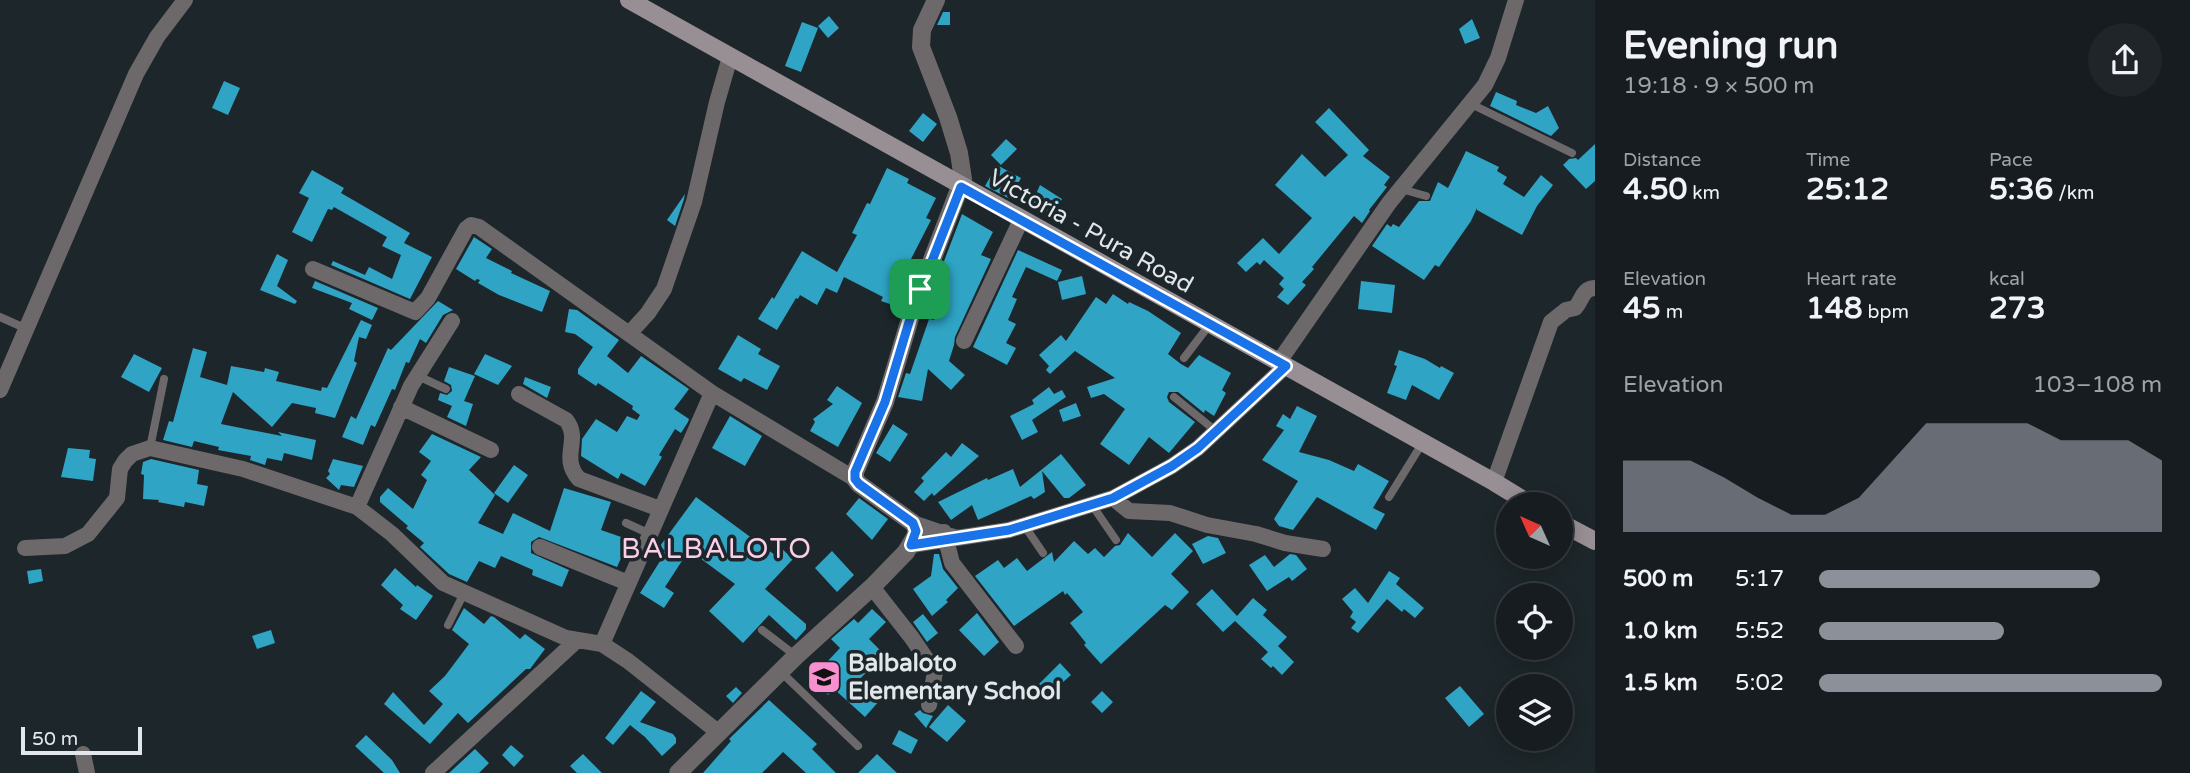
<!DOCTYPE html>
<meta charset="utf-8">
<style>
body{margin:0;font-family:"Varela Round",sans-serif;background:#1f2529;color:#f1f3f6;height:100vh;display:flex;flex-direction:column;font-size:26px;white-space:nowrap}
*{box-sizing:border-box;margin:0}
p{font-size:23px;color:#9ea1a5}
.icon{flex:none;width:38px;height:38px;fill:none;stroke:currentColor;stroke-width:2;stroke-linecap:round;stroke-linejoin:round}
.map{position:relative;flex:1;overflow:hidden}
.panel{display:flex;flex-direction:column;background:#161c20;width:595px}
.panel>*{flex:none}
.needle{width:46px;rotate:315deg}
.tools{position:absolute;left:1496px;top:492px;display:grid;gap:14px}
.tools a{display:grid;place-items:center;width:77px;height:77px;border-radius:50%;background:#161c20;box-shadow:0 4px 18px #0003,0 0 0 2px #353a3e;font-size:35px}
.scale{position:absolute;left:21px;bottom:18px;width:121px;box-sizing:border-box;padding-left:7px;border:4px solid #e1e7ea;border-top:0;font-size:19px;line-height:24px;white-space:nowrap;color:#e1e7ea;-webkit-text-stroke:5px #1d262a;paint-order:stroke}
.pin{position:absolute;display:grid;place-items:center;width:60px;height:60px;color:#fff;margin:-30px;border-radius:14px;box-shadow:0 4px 10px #0006}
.round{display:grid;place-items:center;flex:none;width:74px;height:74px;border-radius:37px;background:#1f2529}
.headline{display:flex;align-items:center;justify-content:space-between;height:119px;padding:0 28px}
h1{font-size:38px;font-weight:800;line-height:52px}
.figures{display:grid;grid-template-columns:repeat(3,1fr);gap:10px;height:119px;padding:7px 28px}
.figures div{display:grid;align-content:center}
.figures b{font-size:30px;font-weight:800}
.figures small{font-size:19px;font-weight:400}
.figures p{font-size:19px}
.chart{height:196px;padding:14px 28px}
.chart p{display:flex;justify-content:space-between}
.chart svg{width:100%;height:126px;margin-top:7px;fill:#8c9099;opacity:.7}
ul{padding:0 28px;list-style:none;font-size:23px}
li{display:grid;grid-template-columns:112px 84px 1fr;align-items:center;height:52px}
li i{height:18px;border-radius:9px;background:#8c9099}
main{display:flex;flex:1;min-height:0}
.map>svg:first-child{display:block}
</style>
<main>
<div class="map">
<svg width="1595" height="773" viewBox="0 0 1595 773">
<rect width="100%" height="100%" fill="#1d262a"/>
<path fill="#2fa4c5" d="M943,12H950V25H937Z
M829,16L839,28L828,38L818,26Z
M1472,19L1480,38L1465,44L1459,29Z
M802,22L818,28L801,72L785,66Z
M224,81L240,88L228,115L212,108Z
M1496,92L1517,101L1516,105L1536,113L1548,106L1559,128L1551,136L1490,106Z
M1329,108L1369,150L1363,156L1390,177L1384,185L1387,187L1369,210L1370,211L1362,223L1354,216L1312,267L1314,269L1302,282L1306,285L1288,305L1277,297L1284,289L1279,284L1284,278L1264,260L1260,265L1257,262L1246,272L1237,263L1263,238L1279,254L1312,218L1275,185L1302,154L1325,177L1348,155L1315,122Z
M923,113L937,124L923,142L909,131Z
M1006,139L1017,149L1001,165L991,155Z
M1595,144V181L1586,189L1563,165L1569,159L1576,158L1578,160Z
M1466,151L1499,167L1497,171L1507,177L1503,184L1524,197L1541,175L1553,185L1537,206L1522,235L1477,210V208L1471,221L1439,267L1435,265L1424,280L1372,246L1387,224L1391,227L1393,224L1399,227L1419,201H1430L1438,182L1448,188Z
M997,165L1021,178L1010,199L985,186Z
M887,168L909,179L907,183L936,198L926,218L931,220L911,259L918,264L909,280L903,277L893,305L881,301L883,297L844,277L837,293L826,288L817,305L800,295L798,299L796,298L777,330L758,319L772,297L774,299L802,251L837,272L857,235L852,233L867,203L870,204Z
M312,170L344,188L341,193L410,233L404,243L432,257L410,299L331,265L333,261L365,275L369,267L392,279L401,255L382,246L387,237L334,207L332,210L328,209L312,242L292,232L309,198L299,193Z
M1040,185L1062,199L1052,215L1032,203Z
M685,194L684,199L675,226L667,220Z
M962,214L993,232L981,255L991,259L955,337L954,345L949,361L965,375L951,390L928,369L922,401L898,397L906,373L910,374L929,319L934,320L950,273L941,269Z
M474,237L492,249L486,258L512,271L511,273L550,291L542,312L499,295L478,283L480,280L477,279L475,281L456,269Z
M1018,250L1062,270L1057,281L1026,267L1012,297L1017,299L1008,320L1016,324L1006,343L1016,348L1007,365L973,347Z
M277,254L288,260L277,286L297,301L295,304L260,290Z
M1082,276L1086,294L1062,300L1058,282Z
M315,281L378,308L372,320L349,309L352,303L312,288Z
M1361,281L1395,285L1392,313L1358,309Z
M1113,294L1128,304L1129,302L1148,311L1181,333L1168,354L1181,364L1188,368L1199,355L1231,373L1222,390L1226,393L1214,416L1205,410L1204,413L1178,392H1169L1167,397L1169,402L1195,422L1169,453L1149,437L1129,465L1100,444L1125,409L1104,394L1091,398L1087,387L1115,378L1075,351L1050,374L1046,370L1049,366L1039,355L1061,335L1066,341L1096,297L1106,304Z
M438,301L453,310L443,315L426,343L420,339L409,363L406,362L395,390L392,389L375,427L371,425L363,445L342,437L351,416L356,419L388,348L391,350Z
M569,309L577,310L619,340L607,356L628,373L641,356L689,389L674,409L689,419L688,422L681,433L675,429L659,455L662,457L645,486L621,473L618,479L581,456L582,439L596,419L617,432L627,416L637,420L640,415L632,409L633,406L598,383L596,386L578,374V369L593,347L575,334L565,332Z
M361,320L372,325L366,339L359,337L354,361L357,363L335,418L315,413L316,408L292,403L272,427L233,392L221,424L282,436L278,432L316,440L312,460L284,453L282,461L267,458L265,465L250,460L251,456L218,450L219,447L194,441L192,447L163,440L169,421L173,422L193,348L207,352L200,377L227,385L231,366L264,372L265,368L279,372L276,381L321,391L322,387L327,388Z
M738,335L761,349L758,354L780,366L767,390L744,378L741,382L718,369Z
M1399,350L1425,359L1440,368L1441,366L1454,373L1439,400L1412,385L1406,400L1387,393L1397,366L1394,365Z
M134,354L162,368L149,392L121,377Z
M485,354L512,366L498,385L474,374Z
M449,367L475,376L464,401L473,404L466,426L447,417L452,406L438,400L440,393L447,395L452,391L451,385L444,381Z
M525,377L551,387L547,398L523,384Z
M837,386L862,403L838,447L810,431L815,422L813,419L833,404L827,400Z
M1049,387L1054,394L1062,390L1066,397L1032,420L1038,432L1022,440L1010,416L1034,404L1032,400Z
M1076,403L1081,416L1063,422L1059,410Z
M1297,406L1317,416L1299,452L1329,460L1354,471L1358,464L1389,481L1373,508L1385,514L1376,530L1317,497L1293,530L1279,526L1274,519L1298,481L1262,460L1284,430L1276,426L1283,414L1290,419Z
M730,416L762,436L745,466L712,448Z
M893,424L908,434L890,462L876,453Z
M432,434L481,457L469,470L495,495L478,523L503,534L513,513L550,531L564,488L611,502L601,530L627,539V545L617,567L539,537L531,542V553L569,570L562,587L532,575L533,570L501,556L495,568L479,561L467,582L449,574L420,547L424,543L406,528L408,526L380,502V497L388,488L413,509L427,480L421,475L431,461L419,452Z
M962,443L979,456L934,496L932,493L924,501L914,492L924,481L921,478L946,452L951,457Z
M68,448L90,450L89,458L96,459L93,481L61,477Z
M1061,454L1086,485L1069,498H1064L1042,471L1045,492L1034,499L1031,496L978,520L972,505L951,520L938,502L987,478L988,480L1013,469L1020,487Z
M151,459L199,470L197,484L208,486L204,506L185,502L184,507L158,502L159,500L143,499L144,475L141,474L143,462Z
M333,459L363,466L354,487L341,485L339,490L326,478L330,474L328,471Z
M514,465L528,475L508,503L494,493Z
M696,497L775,555L781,548L793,559L765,589L806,624V629L796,640L769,615L743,643L709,611L735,584L689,550L665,587L674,593L664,608L640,593L662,558L660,557L665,551L660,546Z
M859,498L888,519L872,540L846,514Z
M1128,533L1152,557L1175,533L1193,551L1171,574L1189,592L1172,610L1165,605L1101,664L1084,645L1086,643L1070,623L1083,612L1067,593L1065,595L1063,591L1014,626L975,576L998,560L1004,568L1017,558L1027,571L1052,552L1054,562L1074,541L1088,554L1095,548L1104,557L1115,546L1120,545Z
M1208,536L1218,538L1226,553L1203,564L1192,544Z
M832,551L854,575L837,592L815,568Z
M934,554H939L943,569L958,588L946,600L948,602L932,616L913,589L931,576Z
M1290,554L1296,555L1307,569L1292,581L1289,577L1267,591L1249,565L1265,555L1274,567Z
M395,568L416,587L417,585L433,596L416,620L400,609L403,605L381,585Z
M41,569L43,581L29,584L27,571Z
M1389,571L1400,578L1396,584L1424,608L1415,618L1404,609L1402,612L1387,599L1358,633L1351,628L1356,622L1350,617L1353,612L1342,599L1355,588L1368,603Z
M1212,589L1237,616L1253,598L1267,610L1263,615L1287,637L1278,646L1294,662L1282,675L1273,666L1271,668L1261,659L1268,652L1235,621L1223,632L1196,604Z
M464,608L484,624L491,616L494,617L520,639L525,634L545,649L530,669H526L468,723L458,713L430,744L384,704L393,692L424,725L443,704L429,691L445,676L469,644L452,630Z
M872,609L886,622L869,639L884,654L858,681L880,700L865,717L834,689L828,695L811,679L840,648L831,639L854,619L858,623Z
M977,613L999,642L984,656L959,630Z
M923,614L938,633L927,642L913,622Z
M271,630L275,643L257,649L252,636Z
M1060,663L1071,675L1043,700L1033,690Z
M1460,686L1484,714L1469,727L1445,698Z
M736,687L742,693L733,703L726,696Z
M641,691L656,702L640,722L673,734L676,738V743L662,756L645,737L630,725L613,745L605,738Z
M1102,691L1113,702L1102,713L1091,702Z
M769,700L817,744L812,749L836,773H806L783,752L762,773H703L731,741L729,739Z
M948,705L966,721L947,742L929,727Z
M920,710L923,713L933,716L926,728L914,714Z
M899,730L918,740L911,754L892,744Z
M366,735L392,760L400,773H384L355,746Z
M511,745L524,756L514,767L502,755Z
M475,749L489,763L479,773H449Z
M583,754L602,773H577L570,766Z
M877,754L897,773H858Z"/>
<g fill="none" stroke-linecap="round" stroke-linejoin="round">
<path stroke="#6d696b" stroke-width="8" d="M1471,104L1572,153
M1401,189L1426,196
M0,317L27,329
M1184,358L1210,324
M418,376L446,389
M1174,397L1217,432
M150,448L164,379
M1389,497L1423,442
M1092,505L1116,540
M626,523L650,534
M1024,525L1043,553
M448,625L464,593
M762,630L796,656
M780,671L858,746"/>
<path stroke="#6d696b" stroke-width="16" d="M313,269L415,312L428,298L466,229L471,225L479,227L712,393
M629,334L648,313L664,289L694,202L717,102L730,57
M964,341L1021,220
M1278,363L1389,203L1485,85L1498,58L1516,0
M0,390L136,74L157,37L185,0
M519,394L566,420C582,440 559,457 579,479L660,509
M401,407L491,450
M1494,482L1551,322L1566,310L1575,308C1583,300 1581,289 1595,288
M1113,498L1129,511L1170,513L1207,525L1256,534L1285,543L1323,549
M357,507L411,386L452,321
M913,523L954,537
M944,532L952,563L1016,646
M911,545L1009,530L1113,498L1172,466L1198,448L1286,366
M540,547L628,583
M25,548L65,546L88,534L117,498L120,469L125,461L132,454L150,448L243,469L357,507L392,534L443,583L566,638L602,644
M872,587L912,638L935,672L929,705
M718,732L628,661L602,644L712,393L855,479
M83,754L87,773
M433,773L576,641"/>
<path stroke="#6d696b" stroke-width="18" d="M678,773L796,656L872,587L906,552L916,535V526L913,523L859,484L855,479V472L885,402L912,312L963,179L959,153L948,117L921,47L922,30L936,0"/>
<path stroke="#978f93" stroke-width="18" d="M629,0L1494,482L1530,504
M1561,523L1595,541"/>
</g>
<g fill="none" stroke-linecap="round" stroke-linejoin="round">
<g stroke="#fff" stroke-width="14">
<path id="route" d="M961,187L1286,366L1198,448L1172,466L1113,498L1009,530L911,545L916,531L913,523L859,484L855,479V472L885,402L912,312Z"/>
</g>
<use href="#route" stroke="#1a73e8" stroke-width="9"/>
</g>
<defs>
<g id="school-square" transform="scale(1.75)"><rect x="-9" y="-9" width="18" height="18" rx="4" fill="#f790ce" stroke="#1d262a"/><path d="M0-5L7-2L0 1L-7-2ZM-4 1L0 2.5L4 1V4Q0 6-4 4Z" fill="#111"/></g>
</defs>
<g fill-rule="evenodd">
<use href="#school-square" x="824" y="677"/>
</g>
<g text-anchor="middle" stroke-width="7" stroke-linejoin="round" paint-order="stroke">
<g font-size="24" fill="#e1e7ea" stroke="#1d262a">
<text transform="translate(1091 231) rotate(29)" y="8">Victoria - Pura Road</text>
</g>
<g font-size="24" font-weight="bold" fill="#e1e7ea" stroke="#1d262a" text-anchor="start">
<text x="848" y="671">Balbaloto<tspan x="848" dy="28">Elementary School</tspan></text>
</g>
<g font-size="28" letter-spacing="2" fill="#fccfe8" stroke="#1d262a">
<text x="717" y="558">BALBALOTO</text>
</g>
</g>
</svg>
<div class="tools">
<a><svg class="needle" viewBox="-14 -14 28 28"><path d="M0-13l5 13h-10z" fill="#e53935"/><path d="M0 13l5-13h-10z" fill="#9ea1a5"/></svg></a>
<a><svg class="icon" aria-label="locate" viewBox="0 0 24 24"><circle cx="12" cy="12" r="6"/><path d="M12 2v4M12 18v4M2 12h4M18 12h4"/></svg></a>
<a><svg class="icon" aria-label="layers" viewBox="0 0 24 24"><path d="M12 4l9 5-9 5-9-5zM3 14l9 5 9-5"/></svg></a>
</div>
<div class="scale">50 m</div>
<div class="pin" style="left:920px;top:289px;background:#1e9e55"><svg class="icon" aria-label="arrive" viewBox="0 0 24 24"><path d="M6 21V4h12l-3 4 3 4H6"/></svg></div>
</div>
<section class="panel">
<div class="headline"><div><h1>Evening run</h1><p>19:18 · 9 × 500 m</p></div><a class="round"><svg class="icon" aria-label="share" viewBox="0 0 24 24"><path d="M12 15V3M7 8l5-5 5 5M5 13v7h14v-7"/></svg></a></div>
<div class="figures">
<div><p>Distance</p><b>4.50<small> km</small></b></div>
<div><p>Time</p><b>25:12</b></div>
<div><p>Pace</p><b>5:36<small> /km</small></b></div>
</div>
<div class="figures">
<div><p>Elevation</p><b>45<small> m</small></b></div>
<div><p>Heart rate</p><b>148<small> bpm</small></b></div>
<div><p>kcal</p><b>273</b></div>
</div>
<div class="chart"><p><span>Elevation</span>103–108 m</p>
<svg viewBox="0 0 160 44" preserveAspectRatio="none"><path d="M0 44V19L10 19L20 19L30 25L40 32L50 38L60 38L70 32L80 19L90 6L100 6L110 6L120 6L130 12L140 12L150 12L160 19V44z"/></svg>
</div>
<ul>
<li><b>500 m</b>5:17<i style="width:82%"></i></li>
<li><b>1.0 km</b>5:52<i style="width:54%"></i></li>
<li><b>1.5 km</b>5:02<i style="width:100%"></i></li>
</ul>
</section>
</main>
